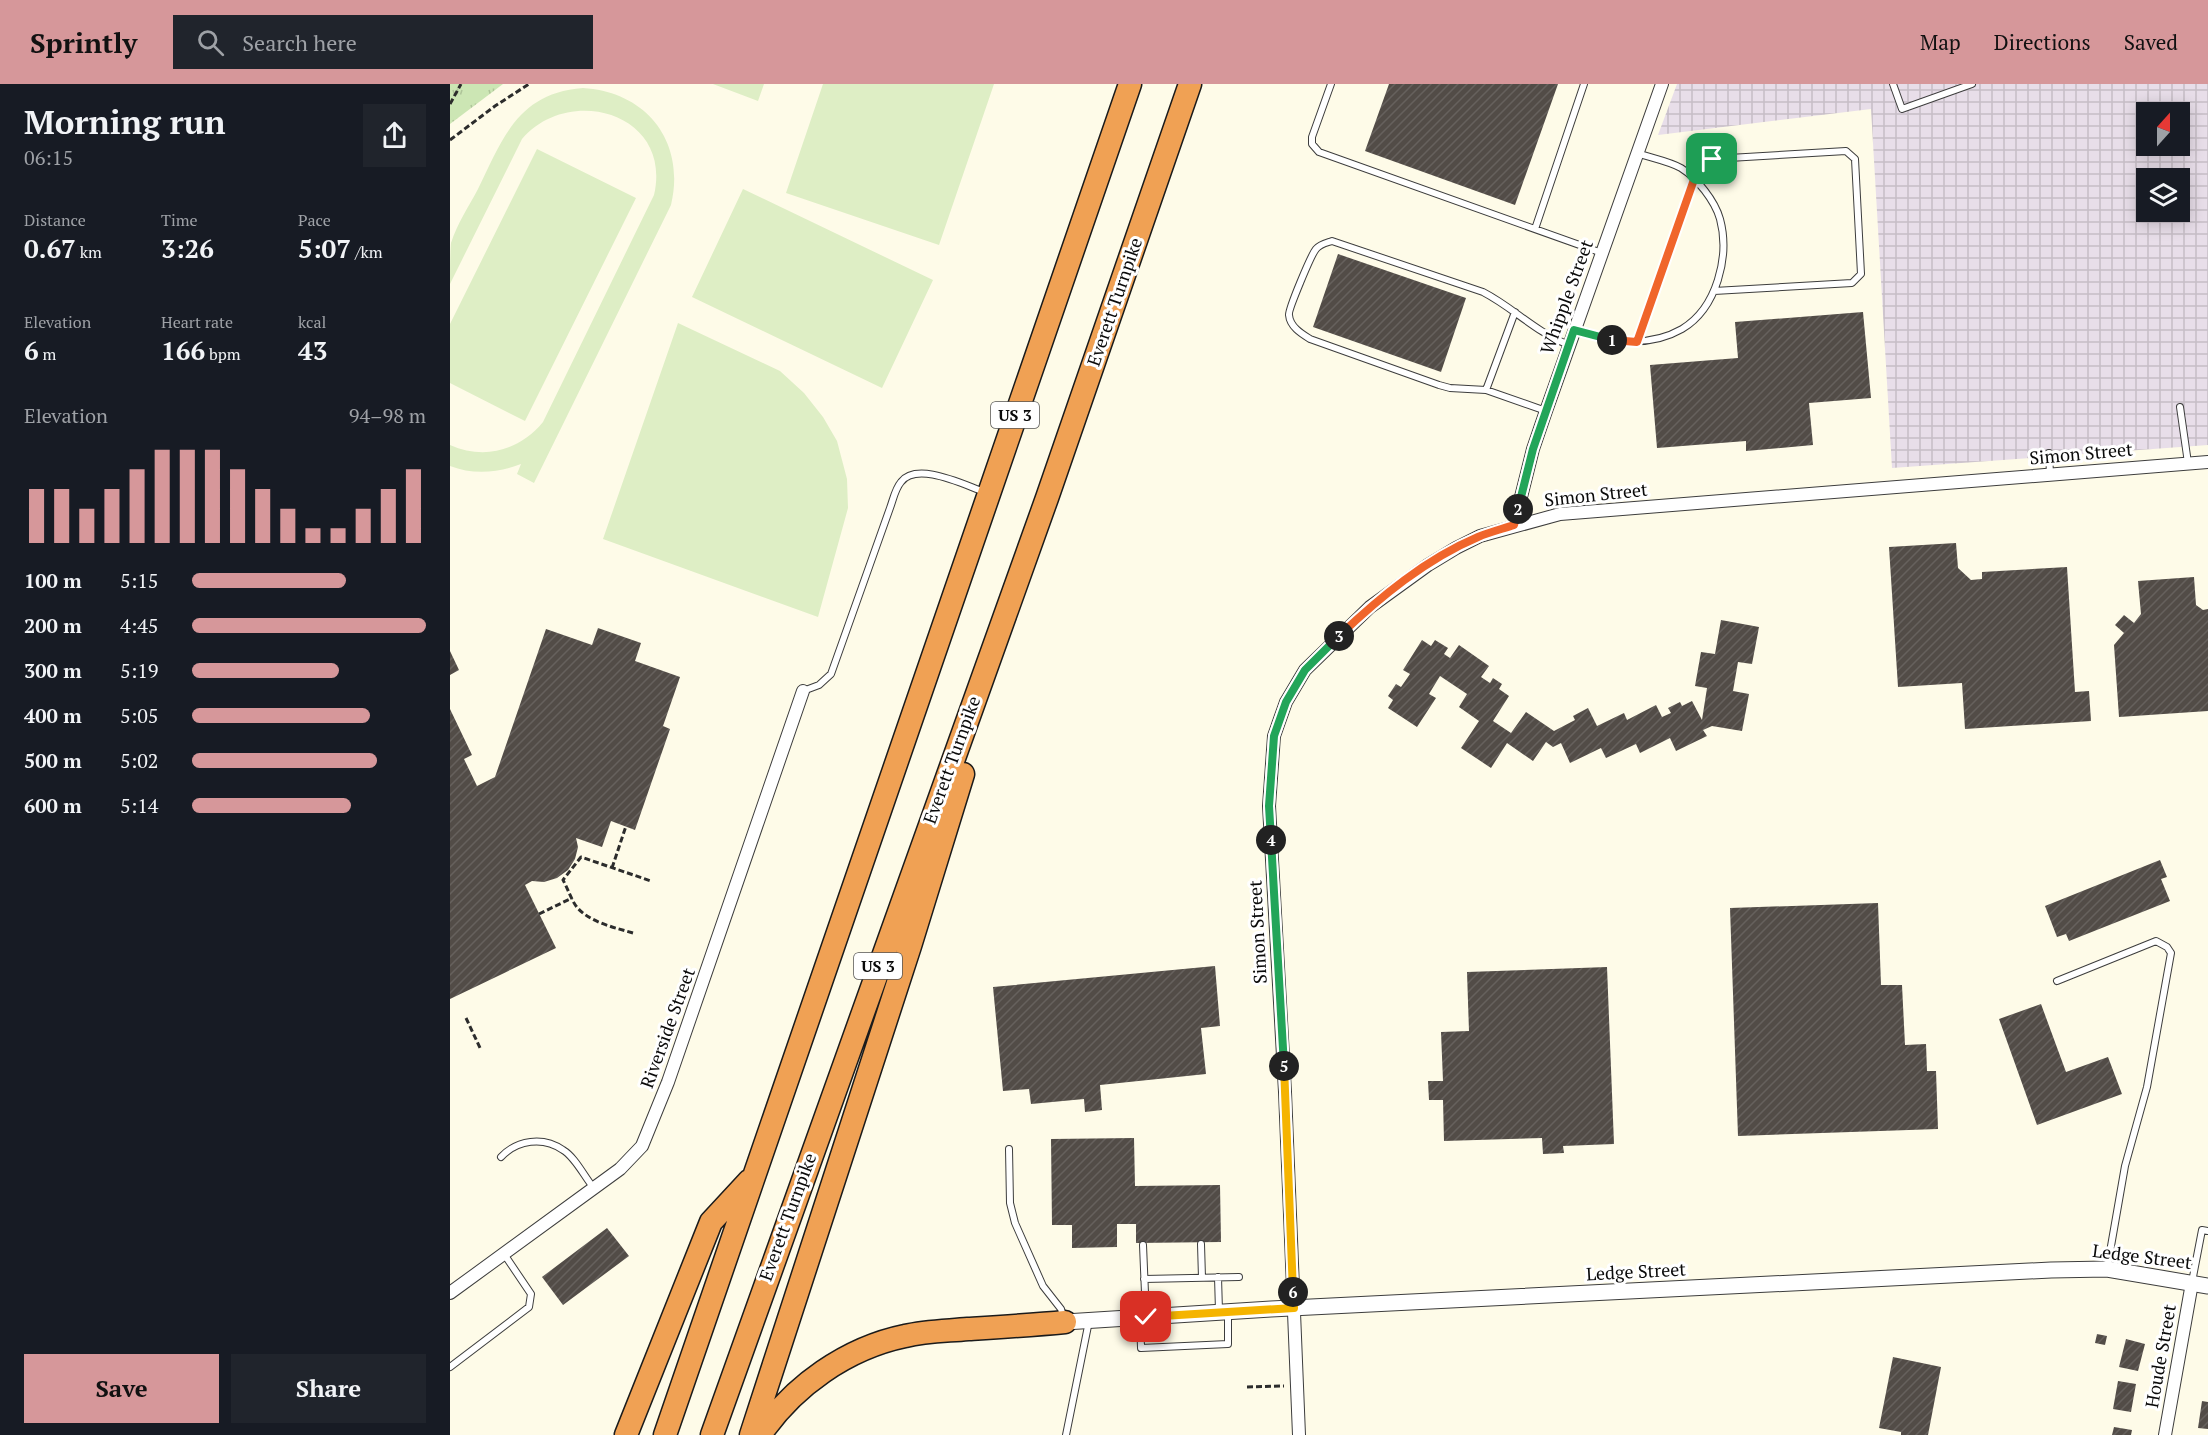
<!DOCTYPE html>
<meta charset="utf-8">
<style>
body{margin:0;font-family:"PT Serif",serif;background:#20242c;color:#f1f3f6;height:100vh;display:flex;flex-direction:column;font-size:22px;white-space:nowrap}
*{box-sizing:border-box;margin:0}
p{font-size:20px;color:#9ea1a6}
.icon{flex:none;width:33px;height:33px;fill:none;stroke:currentColor;stroke-width:2;stroke-linecap:round;stroke-linejoin:round}
.map{position:relative;flex:1;overflow:hidden}
.details{display:flex;flex-direction:column;background:#171b24;width:450px}
.details>*{flex:none}
.needle{width:39px;rotate:21deg}
.buttons{position:absolute;left:1686px;top:18px;display:grid;gap:12px}
.buttons a{display:grid;place-items:center;width:54px;height:54px;border-radius:0px;background:#171b24;box-shadow:0 3px 15px #0003;font-size:30px}
.pin{position:absolute;display:grid;place-items:center;width:51px;height:51px;color:#fff;margin:-26px;border-radius:12px;box-shadow:0 3px 9px #0006}
.km{position:absolute;width:30px;height:30px;margin:-15px;border-radius:50%;background:#222;color:#fff;font-size:16px;line-height:30px;text-align:center}
.round{display:grid;place-items:center;flex:none;width:63px;height:63px;border-radius:0px;background:#20242c}
.head{display:flex;align-items:center;justify-content:space-between;height:102px;padding:0 24px}
h1{font-size:33px;font-weight:600;line-height:45px}
.metrics{display:grid;grid-template-columns:repeat(3,1fr);gap:9px;height:102px;padding:6px 24px}
.metrics div{display:grid;align-content:center}
.metrics b{font-size:26px;font-weight:600}
.metrics small{font-size:16px;font-weight:400}
.metrics p{font-size:16px}
.chart{height:168px;padding:12px 24px}
.chart p{display:flex;justify-content:space-between}
.chart svg{width:100%;height:108px;margin-top:6px;stroke:#d6979a;stroke-width:6}
.action{display:flex;gap:12px;margin-top:auto;padding:12px 24px}
.action a{flex:1;height:69px;border-radius:0px;background:#d6979a;color:#111;font-size:24px;font-weight:600;line-height:69px;text-align:center}
.action a+a{background:#20242c;color:#f1f3f6}
ul{padding:0 24px;list-style:none;font-size:20px}
li{display:grid;grid-template-columns:96px 72px 1fr;align-items:center;height:45px}
li i{height:15px;border-radius:8px;background:#d6979a}
header{display:flex;align-items:center;gap:36px;box-sizing:border-box;height:84px;padding:0 30px;background:#d6979a;color:#111}
header strong{font-size:28px}
nav{display:flex;gap:33px;margin-inline-start:auto;font-size:21px}
.search{width:420px;height:54px;background:#20242c;display:flex;align-items:center;gap:15px;box-sizing:border-box;padding:0 21px;border-radius:0px;color:#9ea1a6;font-size:22px}
main{display:flex;flex:1;min-height:0}
.map>svg:first-child{display:block}
</style>
<header>
<strong>Sprintly</strong>
<div class="search"><svg class="icon" aria-label="search" viewBox="0 0 24 24"><circle cx="10" cy="10" r="6"/><path d="M15 15l6 6"/></svg>Search here</div>
<nav><a>Map</a><a>Directions</a><a>Saved</a></nav>
</header>
<main>
<section class="details">
<div class="head"><div><h1>Morning run</h1><p>06:15</p></div><a class="round"><svg class="icon" aria-label="share" viewBox="0 0 24 24"><path d="M12 15V3M7 8l5-5 5 5M5 13v7h14v-7"/></svg></a></div>
<div class="metrics">
<div><p>Distance</p><b>0.67<small> km</small></b></div>
<div><p>Time</p><b>3:26</b></div>
<div><p>Pace</p><b>5:07<small> /km</small></b></div>
</div>
<div class="metrics">
<div><p>Elevation</p><b>6<small> m</small></b></div>
<div><p>Heart rate</p><b>166<small> bpm</small></b></div>
<div><p>kcal</p><b>43</b></div>
</div>
<div class="chart"><p><span>Elevation</span>94–98 m</p>
<svg viewBox="0 0 160 44" preserveAspectRatio="none"><path d="M5 44V22M15 44V22M25 44V30M35 44V22M45 44V14M55 44V6M65 44V6M75 44V6M85 44V14M95 44V22M105 44V30M115 44V38M125 44V38M135 44V30M145 44V22M155 44V14"/></svg>
</div>
<ul>
<li><b>100 m</b>5:15<i style="width:66%"></i></li>
<li><b>200 m</b>4:45<i style="width:100%"></i></li>
<li><b>300 m</b>5:19<i style="width:63%"></i></li>
<li><b>400 m</b>5:05<i style="width:76%"></i></li>
<li><b>500 m</b>5:02<i style="width:79%"></i></li>
<li><b>600 m</b>5:14<i style="width:68%"></i></li>
</ul>
<div class="action"><a>Save</a><a>Share</a></div>
</section>
<div class="map">
<svg width="1758" height="1351" viewBox="0 0 1758 1351">
<defs>
<pattern id="industrial-grid" width="8" height="8" patternUnits="userSpaceOnUse" patternTransform="scale(1.5)"><rect width="8" height="8" fill="#e8dee9"/><path d="M0 4h8M4 0v8" fill="none" stroke="#c6bdc6"/></pattern>
<pattern id="grass-tufts" width="24" height="20" patternUnits="userSpaceOnUse" patternTransform="scale(1.5)"><rect width="24" height="20" fill="#cce6b4"/><path d="M3 7l-1-3M5 7V3M7 7l1-3M15 17l-1-3M17 17v-4M19 17l1-3" fill="none" stroke="#aec499"/></pattern>
<pattern id="building-hatch" width="6" height="6" patternUnits="userSpaceOnUse" patternTransform="scale(1.5)"><rect width="6" height="6" fill="#524c47"/><path d="M-1 1l2-2M0 6l6-6M5 7l2-2" fill="none" stroke="#66615d"/></pattern>
</defs>
<rect width="100%" height="100%" fill="#fefbe8"/>
<path fill="url(#industrial-grid)" fill-rule="evenodd" d="M1227,0H1758V361L1442,384L1421,25L1208,51ZM1696,28H1730V62H1696ZM1696,94H1730V128H1696Z"/>
<path fill="url(#grass-tufts)" d="M0,0H53L0,40Z"/>
<path fill="#deeec5" d="M263,0H314L308,17Z
M373,0H544L489,161L336,109Z
M133,4C197,8 236,58 221,121L84,399L67,390L71,380C48,389 23,391 0,382V361C34,376 69,367 93,338L204,111C223,29 119,0 72,55L0,200C0,188 0,170 1,159C7,140 19,122 28,105C53,54 68,9 133,4Z
M87,65L186,114L75,337L0,299V240Z
M293,105L483,196L432,304L242,213Z
M228,239L330,287L354,309L373,333L387,357L397,395L398,424L368,533L153,455Z"/>
<path fill="url(#building-hatch)" d="M939,0H1108L1065,121L915,67Z
M888,170L1016,214L991,288L863,243Z
M1413,228L1421,314L1359,319L1363,361L1296,367V357L1207,364L1200,281L1288,274L1285,238Z
M1506,459L1508,484L1521,496L1532,495V488L1617,483L1625,608L1639,607L1641,637L1515,645L1512,599L1448,603L1439,463Z
M1744,493L1746,521L1753,526L1758,525V627L1669,633L1664,561L1674,549L1665,541L1674,531L1684,539L1691,530L1688,497Z
M1271,536L1309,543L1302,580L1288,578L1283,607L1299,610L1292,647L1262,642L1253,646L1257,652L1226,667L1220,654L1190,669L1186,660L1156,674L1151,664L1120,679L1111,659L1103,663L1096,658L1083,677L1057,659L1041,684L1011,664L1029,637L1009,623L1017,610L990,592L979,610L986,614L967,643L938,624L943,616L938,612L946,600L951,603L960,590L953,586L972,556L981,562L985,556L998,564L994,570L1000,574L1009,561L1039,582L1031,593L1040,599L1043,594L1052,600L1049,605L1059,612L1043,637L1061,649L1076,628L1104,647L1125,636L1123,632L1138,624L1147,642L1174,629L1177,636L1206,621L1212,633L1221,629L1218,624L1230,618L1232,622L1242,617L1252,636L1257,604L1245,602L1251,568L1265,570Z
M148,544L191,559L185,577L230,593L213,642L220,645L185,746L161,737L152,763L126,754L128,763L125,775L118,786L107,794L94,798L82,797L75,801L106,864L0,915V625L22,671L14,675L27,702L45,693L96,545L142,561Z
M0,567L9,586L0,591Z
M1710,776L1717,793L1711,795L1720,817L1619,857L1616,850L1607,853L1595,822Z
M1428,819L1431,901H1452L1455,961L1476,960L1477,987H1486L1488,1045L1288,1052L1280,824Z
M765,882L770,942L751,944L756,990L650,1001L652,1026L635,1028L634,1015L581,1020L579,1005L553,1007L543,903Z
M1157,883L1164,1060L1113,1062L1114,1069L1093,1070L1092,1054L994,1057L993,1016H979L978,997H993L991,948L1019,947L1017,888Z
M1591,920L1616,988L1658,973L1672,1010L1587,1041L1549,935Z
M684,1054L685,1102L770,1101L771,1158L686,1159V1140H667V1163L622,1164V1141H602L601,1055Z
M157,1144L179,1172L113,1221L92,1193Z
M1647,1250L1657,1252L1655,1261L1645,1259Z
M1676,1255L1695,1260L1688,1287L1669,1283Z
M1443,1273L1491,1283L1478,1351H1451V1348L1429,1344Z
M1668,1297L1686,1300L1681,1328L1663,1325Z
M1752,1317L1758,1318V1345L1748,1344Z
M1664,1343L1682,1346L1681,1351H1662Z"/>
<g fill="none" stroke-linecap="round" stroke-linejoin="round">
<g stroke="#3d3d3d" stroke-width="8">
<path id="service" d="M881,0L862,53V60L869,68L1152,169
M1443,0L1452,25L1522,0
M1085,145L1134,0
M1125,247C1161,257 1197,265 1232,245C1267,224 1280,172 1270,135C1265,117 1247,94 1231,84C1219,77 1201,74 1187,69
M1187,258L1247,87L1253,79L1262,75L1396,67L1405,75L1411,190L1402,199L1264,207
M1036,306L1065,228
M1730,323L1738,379
M1096,327L1036,306L1000,304L989,301L860,255C852,250 840,243 839,231C838,226 861,171 866,165C870,160 876,159 882,157L1033,208C1064,224 1085,248 1119,261
M1599,369L1600,390
M353,607L369,601L381,590L440,424C443,416 445,405 451,398C467,377 514,401 535,408
M1607,897L1706,857L1717,863L1721,869L1697,1003L1675,1082L1657,1185
M559,1065L560,1119L565,1139L593,1202L611,1225L614,1235
M51,1073C67,1056 93,1052 113,1066C125,1073 134,1092 143,1103
M751,1160L752,1194
M693,1161L696,1233
M768,1193L769,1227
M694,1195L789,1193
M1742,1198L1752,1146L1758,1147
M690,1234L691,1264L778,1260V1230
M0,1283L79,1223L81,1210L54,1170
M616,1351L639,1237"/>
</g>
<g stroke="#3d3d3d" stroke-width="14">
<path id="minor" d="M1064,441L1083,365L1096,327L1212,0
M0,1209L170,1085L192,1062L218,998L353,607
M849,1351L835,1008L819,722L824,652L836,618L855,586L920,523L978,481L1006,464L1030,452L1110,430L1758,378
M1715,1351L1742,1199"/>
</g>
<g stroke="#3d3d3d" stroke-width="17">
<path id="tertiary" d="M615,1238L821,1225L1601,1186L1657,1185L1758,1202"/>
</g>
<g stroke="#1b1b1b" stroke-width="25">
<path id="motorway" d="M176,1351L261,1138L299,1097
M215,1351L680,0
M262,1351L597,414L740,0
M301,1351L460,862L513,690
M310,1351C343,1302 397,1264 455,1252C476,1247 497,1247 518,1245C550,1243 583,1241 615,1238"/>
</g>
<path stroke="#2c2c2c" stroke-width="3" stroke-dasharray="6 3" stroke-linecap="butt" d="M0,20L11,0
M0,56L45,22L79,0
M162,784L176,742
M89,830L122,814
M183,849C166,844 138,838 126,822C121,815 118,805 113,796L131,773L201,797
M16,934L31,966
M797,1303L834,1302"/>
<use href="#service" stroke="#fff" stroke-width="6"/>
<use href="#minor" stroke="#fff" stroke-width="12"/>
<use href="#tertiary" stroke="#fff" stroke-width="15"/>
<use href="#motorway" stroke="#f0a154" stroke-width="22"/>
</g>
<g fill="none" stroke-linecap="round" stroke-linejoin="round">
<g stroke="#fff" stroke-width="12">
<path id="split-1" d="M1162,256L1187,258L1247,87L1252,79L1262,75"/>
</g>
<g stroke="#fff" stroke-width="12">
<path id="split-2" d="M1068,425L1083,365L1124,246L1162,256"/>
</g>
<g stroke="#fff" stroke-width="12">
<path id="split-3" d="M889,552C930,513 976,475 1028,453C1040,448 1052,445 1064,441L1068,425"/>
</g>
<g stroke="#fff" stroke-width="12">
<path id="split-4" d="M821,756L819,722L824,652L836,618L855,586L889,552"/>
</g>
<g stroke="#fff" stroke-width="12">
<path id="split-5" d="M821,756L834,982"/>
</g>
<g stroke="#fff" stroke-width="12">
<path id="split-6" d="M834,982L843,1208"/>
</g>
<g stroke="#fff" stroke-width="12">
<path id="split-7" d="M696,1233L844,1224L843,1208"/>
</g>
<use href="#split-1" stroke="#f0652b" stroke-width="8"/>
<use href="#split-2" stroke="#22a559" stroke-width="8"/>
<use href="#split-3" stroke="#f0652b" stroke-width="8"/>
<use href="#split-4" stroke="#22a559" stroke-width="8"/>
<use href="#split-5" stroke="#22a559" stroke-width="8"/>
<use href="#split-6" stroke="#f5b400" stroke-width="8"/>
<use href="#split-7" stroke="#f5b400" stroke-width="8"/>
</g>
<g text-anchor="middle" stroke-width="6" stroke-linejoin="round" paint-order="stroke">
<g fill="#fff" stroke="#545454" stroke-width="1.5">
<rect x="541" y="318" width="48" height="26" rx="4.5"/>
<rect x="404" y="869" width="48" height="26" rx="4.5"/>
</g>
<g font-size="16" font-weight="bold" fill="#0a0a0a">
<text x="565" y="337">US 3</text>
<text x="428" y="888">US 3</text>
</g>
<g font-size="18" fill="#0a0a0a" stroke="#fff">
<text transform="translate(1117 213) rotate(-70)" y="6">Whipple Street</text>
<text transform="translate(665 218) rotate(-71)" y="6">Everett Turnpike</text>
<text transform="translate(1631 370) rotate(-5)" y="6">Simon Street</text>
<text transform="translate(1146 411) rotate(-6)" y="6">Simon Street</text>
<text transform="translate(502 676) rotate(-70)" y="6">Everett Turnpike</text>
<text transform="translate(808 848) rotate(-93)" y="6">Simon Street</text>
<text transform="translate(218 944) rotate(-70)" y="6">Riverside Street</text>
<text transform="translate(338 1133) rotate(-70)" y="6">Everett Turnpike</text>
<text transform="translate(1692 1173) rotate(7)" y="6">Ledge Street</text>
<text transform="translate(1186 1188) rotate(-3)" y="6">Ledge Street</text>
<text transform="translate(1711 1272) rotate(-80)" y="6">Houde Street</text>
</g>
</g>
</svg>
<div class="buttons">
<a><svg class="needle" viewBox="-14 -14 28 28"><path d="M0-13l5 13h-10z" fill="#e53935"/><path d="M0 13l5-13h-10z" fill="#9ea1a6"/></svg></a>
<a><svg class="icon" aria-label="layers" viewBox="0 0 24 24"><path d="M12 4l9 5-9 5-9-5zM3 14l9 5 9-5"/></svg></a>
</div>
<div class="pin" style="left:1262px;top:75px;background:#1e9e55"><svg class="icon" aria-label="arrive" viewBox="0 0 24 24"><path d="M6 21V4h12l-3 4 3 4H6"/></svg></div>
<div class="pin" style="left:696px;top:1233px;background:#d93025"><svg class="icon" aria-label="check" viewBox="0 0 24 24"><path d="M5 12l5 5 9-10"/></svg></div>
<b class="km" style="left:1162px;top:256px">1</b>
<b class="km" style="left:1068px;top:425px">2</b>
<b class="km" style="left:889px;top:552px">3</b>
<b class="km" style="left:821px;top:756px">4</b>
<b class="km" style="left:834px;top:982px">5</b>
<b class="km" style="left:843px;top:1208px">6</b>
</div>
</main>
